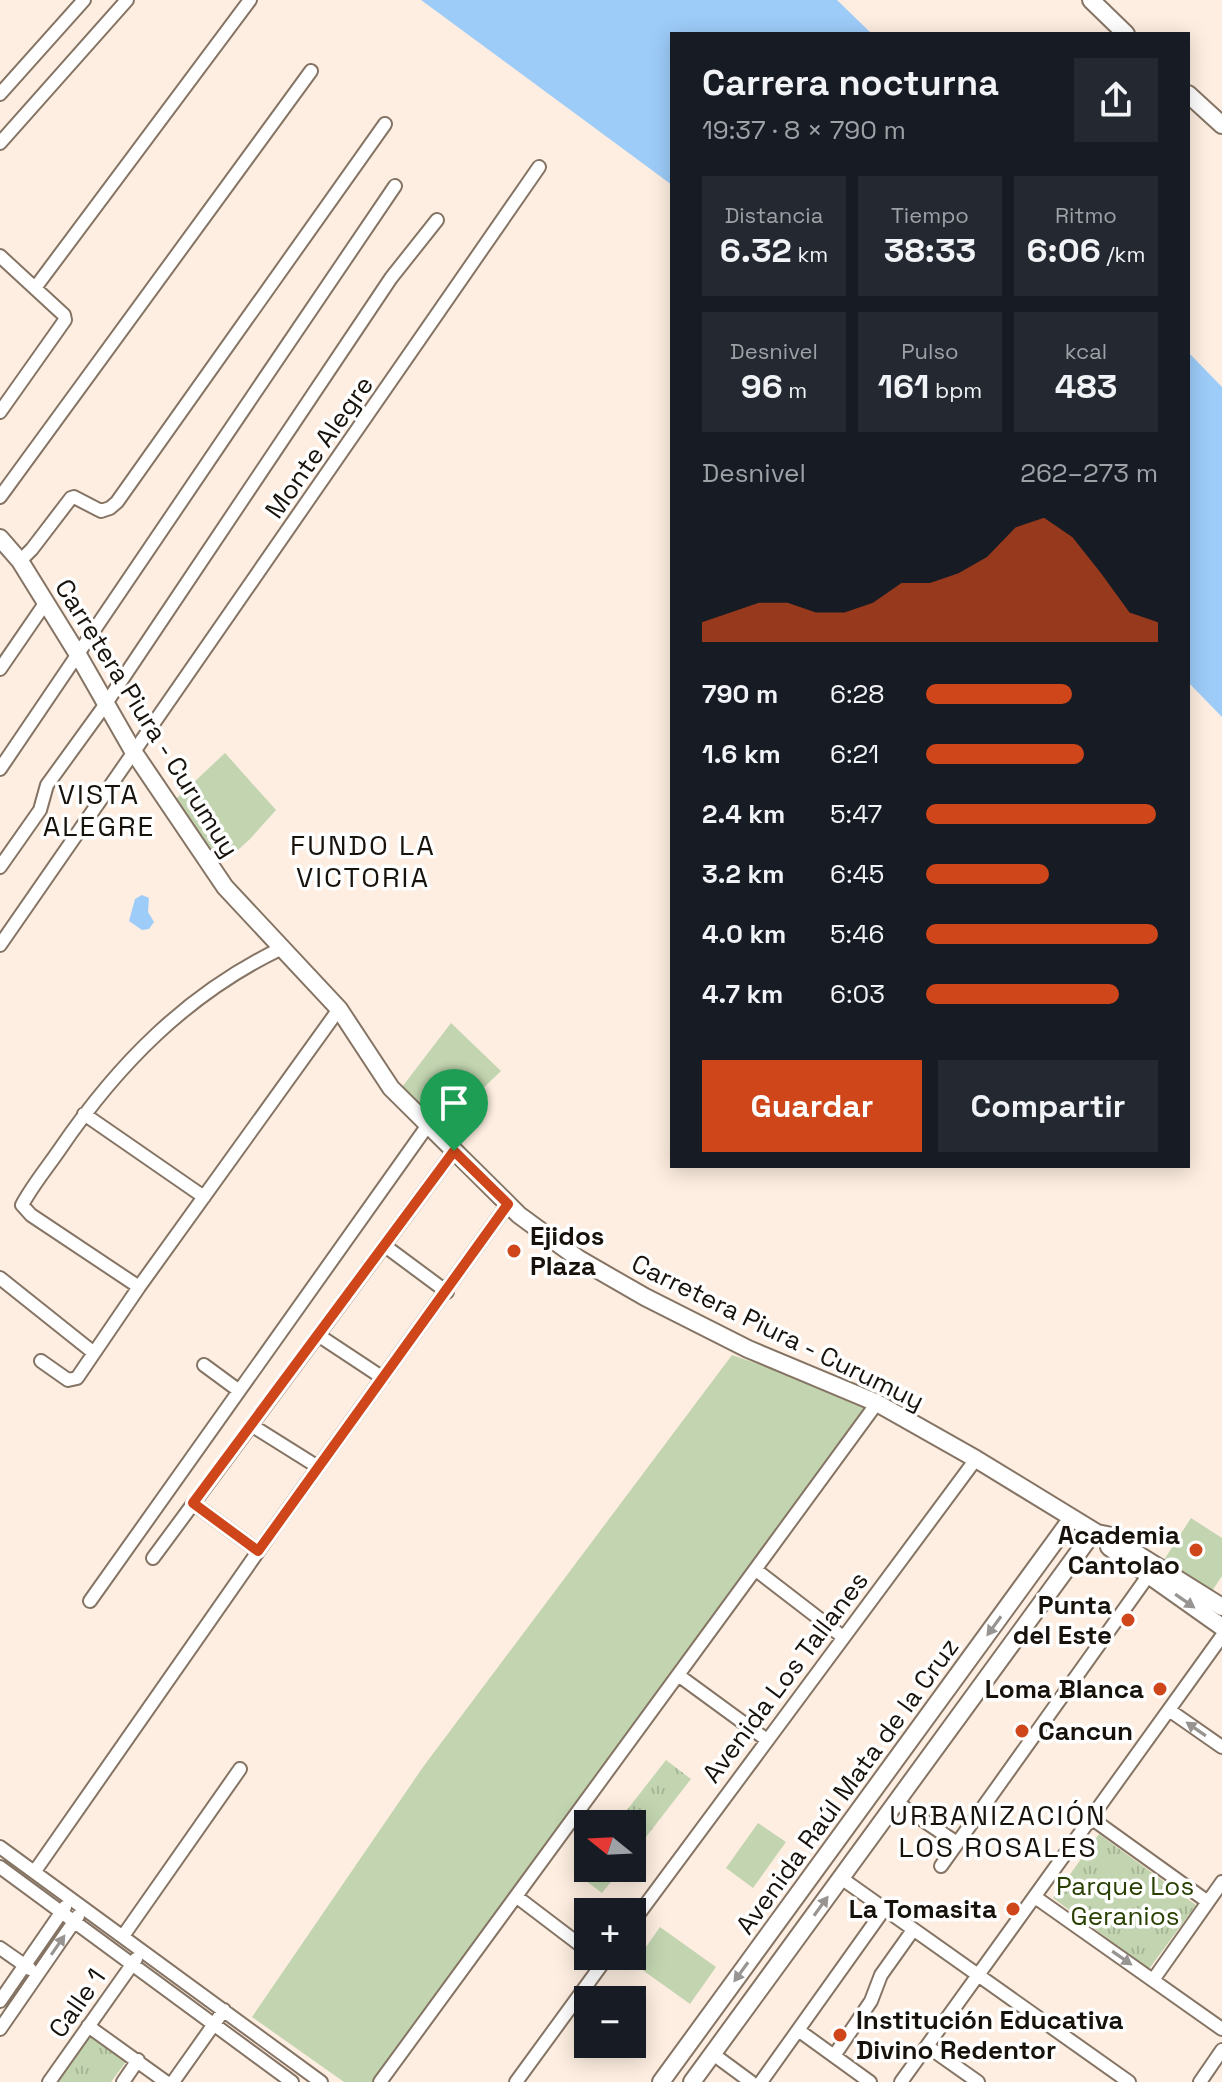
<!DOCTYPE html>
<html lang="es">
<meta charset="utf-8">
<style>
body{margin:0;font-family:"Space Grotesk",sans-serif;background:#242831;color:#f1f3f6;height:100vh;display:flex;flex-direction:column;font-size:30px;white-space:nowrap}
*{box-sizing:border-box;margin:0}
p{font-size:26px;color:#9ea1a6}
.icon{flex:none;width:44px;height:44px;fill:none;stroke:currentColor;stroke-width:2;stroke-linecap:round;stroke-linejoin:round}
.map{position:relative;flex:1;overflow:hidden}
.side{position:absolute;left:670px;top:32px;width:520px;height:1136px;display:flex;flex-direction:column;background:#171b24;border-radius:0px;box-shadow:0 4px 20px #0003}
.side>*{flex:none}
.needle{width:52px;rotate:288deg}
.buttons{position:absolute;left:574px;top:1810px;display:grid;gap:16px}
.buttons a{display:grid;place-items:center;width:72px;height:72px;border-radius:0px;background:#171b24;box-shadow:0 4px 20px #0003;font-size:40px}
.pin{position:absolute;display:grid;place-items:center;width:68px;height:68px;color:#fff;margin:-82px -34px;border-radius:50% 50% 50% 0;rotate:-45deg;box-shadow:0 0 8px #0007}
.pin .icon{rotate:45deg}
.round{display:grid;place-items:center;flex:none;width:84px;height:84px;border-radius:0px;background:#242831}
.summary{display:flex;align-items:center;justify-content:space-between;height:136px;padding:0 32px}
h1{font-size:36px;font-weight:600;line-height:60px}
.stats{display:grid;grid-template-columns:repeat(3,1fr);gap:12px;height:136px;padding:8px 32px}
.stats div{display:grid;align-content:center;border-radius:0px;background:#242831;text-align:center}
.stats b{font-size:34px;font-weight:600}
.stats small{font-size:22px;font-weight:400}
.stats p{font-size:22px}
.chart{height:224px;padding:16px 32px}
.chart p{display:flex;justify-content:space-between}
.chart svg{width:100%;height:144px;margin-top:8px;fill:#ce461a;opacity:.7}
.cta{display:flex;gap:16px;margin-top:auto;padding:16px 32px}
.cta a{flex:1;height:92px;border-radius:0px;background:#ce461a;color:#fff;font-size:32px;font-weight:600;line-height:92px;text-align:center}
.cta a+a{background:#242831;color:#f1f3f6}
ul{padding:0 32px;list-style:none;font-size:26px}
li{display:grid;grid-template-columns:128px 96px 1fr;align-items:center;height:60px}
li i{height:20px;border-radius:10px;background:#ce461a}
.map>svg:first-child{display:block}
</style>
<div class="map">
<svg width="1222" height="2082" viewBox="0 0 1222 2082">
<defs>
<pattern id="park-tufts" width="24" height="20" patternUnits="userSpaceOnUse" patternTransform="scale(2)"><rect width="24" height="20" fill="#c2d5b0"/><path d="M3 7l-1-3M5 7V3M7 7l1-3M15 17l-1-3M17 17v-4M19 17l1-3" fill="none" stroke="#a6b696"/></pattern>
</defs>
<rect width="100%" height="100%" fill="#feeee1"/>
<path fill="#c2d5b0" d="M225,753L276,810L250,839L228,859L208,847L176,799Z
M451,1023L501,1071L443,1127L402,1087Z
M732,1355L804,1380L869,1408L373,2082H344L252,2017L423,1767Z
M1191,1518L1222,1538V1576L1210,1594L1162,1563Z
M758,1823L786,1842L753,1888L726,1868Z
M660,1927L716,1967L690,2004L634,1964Z"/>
<path fill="url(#park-tufts)" d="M666,1760L691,1779L632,1855V1824H616Z
M1099,1834L1196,1905L1149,1969L1053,1898Z
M588,1860V1868H622L602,1893L577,1874Z
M90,2031L128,2059L111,2082H55Z"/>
<path fill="#9dccf9" d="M421,0H837L872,34H672V185Z
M1188,352L1222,387V717L1188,682Z
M142,895L149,898L148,912L154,922L149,929L142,930L129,921L135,899Z"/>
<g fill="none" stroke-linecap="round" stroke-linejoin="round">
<g stroke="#857464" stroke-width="16">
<path id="minor" d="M0,94L84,0
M0,143L127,0
M0,256L64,315L65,320L0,412
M35,288L250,0
M0,497L311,71
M20,561L32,549L71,498L74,497L101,511L110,508L117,502L385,124
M0,669L46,602
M0,769L395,186
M0,867L40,810L47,785L105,705L391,278L437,220
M0,945L539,167
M84,1114L204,1197
M385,1246L447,1292
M0,1278L94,1353
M139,1287L31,1215L22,1205C32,1186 47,1168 60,1149C118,1064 187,994 280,949
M318,1335L383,1378
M41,1361L68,1380L77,1378L139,1287L339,1009
M204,1365L238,1390
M251,1425L318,1467
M193,1503L258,1551
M153,1558L454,1151
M756,1570L843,1637
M90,1601L428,1125
M678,1675L767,1740
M1169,1710L1222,1747
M896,1802L957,1843
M1091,1818L1208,1902
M0,1847L321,2082
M941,1866L1153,1569
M0,1867L292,2082
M35,1871L278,1523L508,1204
M841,1878L1129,2082
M517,1897L588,1951
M1035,1897L1222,2029
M632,1923L976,1459
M123,1936L240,1769
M0,1948L30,1969
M1153,1980L1222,1882
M0,2001L65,1907
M88,2026L166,2082
M0,2029L78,1916
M798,2030L870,2082
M927,2046L978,2082
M713,2054L751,2082
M834,2056L871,2001L881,1975L913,1930
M49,2082L136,1959
M123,2082L138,2060
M173,2082L224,2010
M380,2082L877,1403
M516,2082L608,1956
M761,2082L885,1908
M901,2082L1222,1636
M1200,2082L1222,2050"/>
</g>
<g stroke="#857464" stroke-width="20">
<path id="major" d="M1091,0L1126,34
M1188,94L1222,125
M0,538L20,561L77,653L133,751L225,887L339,1009L391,1088L519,1215L579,1259L645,1297L748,1349L877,1403L976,1459L1097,1533L1107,1535L1222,1607
M1109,1547L1222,1627
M661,2082L1072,1518
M692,2082L1094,1531"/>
</g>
<use href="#minor" stroke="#fff" stroke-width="12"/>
<use href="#major" stroke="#fff" stroke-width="16"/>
</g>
<defs><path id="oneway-solid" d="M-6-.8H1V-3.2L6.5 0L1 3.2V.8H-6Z" transform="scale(2)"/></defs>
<g fill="#979492">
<use href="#oneway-solid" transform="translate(1185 1601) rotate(35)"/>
<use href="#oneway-solid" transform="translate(994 1626) rotate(126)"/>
<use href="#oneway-solid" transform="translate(1196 1729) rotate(-145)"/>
<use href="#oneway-solid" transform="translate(821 1906) rotate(-54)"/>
<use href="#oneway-solid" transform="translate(58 1945) rotate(-55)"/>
<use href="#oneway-solid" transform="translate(1122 1958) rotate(35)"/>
<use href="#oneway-solid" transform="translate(741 1972) rotate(126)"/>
</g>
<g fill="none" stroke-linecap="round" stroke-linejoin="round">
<g stroke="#fff" stroke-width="16">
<path id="route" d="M454,1151L508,1204L258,1551L193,1503Z"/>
</g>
<use href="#route" stroke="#ce461a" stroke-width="10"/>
</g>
<g fill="#ce461a" stroke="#fff" stroke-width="3">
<circle cx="514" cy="1251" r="8"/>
<circle cx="1196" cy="1550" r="8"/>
<circle cx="1128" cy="1620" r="8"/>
<circle cx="1160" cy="1689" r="8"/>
<circle cx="1022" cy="1731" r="8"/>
<circle cx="1013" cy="1909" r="8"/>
<circle cx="840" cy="2035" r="8"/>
</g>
<g text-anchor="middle" stroke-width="7" stroke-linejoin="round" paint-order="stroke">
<g font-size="26" fill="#18120c" stroke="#fff">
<text transform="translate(319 447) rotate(-55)" y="9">Monte Alegre</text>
<text transform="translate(147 718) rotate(58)" y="9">Carretera Piura - Curumuy</text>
<text transform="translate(778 1332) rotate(26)" y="9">Carretera Piura - Curumuy</text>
<text transform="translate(785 1677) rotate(-53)" y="9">Avenida Los Tallanes</text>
<text transform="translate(847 1786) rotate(-54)" y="9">Avenida Raúl Mata de la Cruz</text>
<text transform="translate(77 2003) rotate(-55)" y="9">Calle 1</text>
</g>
<g font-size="26" font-weight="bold" fill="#18120c" stroke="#fff" text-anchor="end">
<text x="530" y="1245" text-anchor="start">Ejidos<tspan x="530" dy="30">Plaza</tspan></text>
<text x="1180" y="1544">Academia<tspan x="1180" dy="30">Cantolao</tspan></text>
<text x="1112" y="1614">Punta<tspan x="1112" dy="30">del Este</tspan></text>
<text x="1144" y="1698">Loma Blanca</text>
<text x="1038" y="1740" text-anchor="start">Cancun</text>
<text x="997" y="1918">La Tomasita</text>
<text x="856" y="2029" text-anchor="start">Institución Educativa<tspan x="856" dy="30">Divino Redentor</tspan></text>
</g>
<g font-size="26" fill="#294002" stroke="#fff">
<text x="1125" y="1895">Parque Los<tspan x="1125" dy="30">Geranios</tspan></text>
</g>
<g font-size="28" letter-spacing="2" fill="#18120c" stroke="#fff">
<text x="99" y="804">VISTA<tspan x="99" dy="32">ALEGRE</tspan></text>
<text x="363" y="855">FUNDO LA<tspan x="363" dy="32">VICTORIA</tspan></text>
<text x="998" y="1825">URBANIZACIÓN<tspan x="998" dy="32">LOS ROSALES</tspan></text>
</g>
</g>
</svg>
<div class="buttons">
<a><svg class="needle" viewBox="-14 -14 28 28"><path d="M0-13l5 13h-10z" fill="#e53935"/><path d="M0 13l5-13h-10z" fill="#9ea1a6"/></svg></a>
<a>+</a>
<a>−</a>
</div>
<div class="pin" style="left:454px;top:1151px;background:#1e9e55"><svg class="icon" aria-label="arrive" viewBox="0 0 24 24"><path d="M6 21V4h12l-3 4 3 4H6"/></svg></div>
<section class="side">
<div class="summary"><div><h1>Carrera nocturna</h1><p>19:37 · 8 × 790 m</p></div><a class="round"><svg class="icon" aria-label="share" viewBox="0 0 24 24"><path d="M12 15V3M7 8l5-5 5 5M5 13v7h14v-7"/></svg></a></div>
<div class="stats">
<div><p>Distancia</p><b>6.32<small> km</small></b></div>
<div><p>Tiempo</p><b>38:33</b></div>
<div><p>Ritmo</p><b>6:06<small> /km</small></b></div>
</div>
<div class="stats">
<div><p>Desnivel</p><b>96<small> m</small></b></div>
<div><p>Pulso</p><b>161<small> bpm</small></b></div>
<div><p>kcal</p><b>483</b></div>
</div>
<div class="chart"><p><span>Desnivel</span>262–273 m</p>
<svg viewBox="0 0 160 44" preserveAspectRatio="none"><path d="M0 44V38L10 35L20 32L30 32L40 35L50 35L60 32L70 26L80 26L90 23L100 18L110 9L120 6L130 12L140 23L150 35L160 38V44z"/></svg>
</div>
<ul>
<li><b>790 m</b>6:28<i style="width:63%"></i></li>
<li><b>1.6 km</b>6:21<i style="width:68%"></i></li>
<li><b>2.4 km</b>5:47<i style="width:99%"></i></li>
<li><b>3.2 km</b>6:45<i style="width:53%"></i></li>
<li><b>4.0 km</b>5:46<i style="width:100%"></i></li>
<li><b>4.7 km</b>6:03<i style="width:83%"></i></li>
</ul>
<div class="cta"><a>Guardar</a><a>Compartir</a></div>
</section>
</div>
